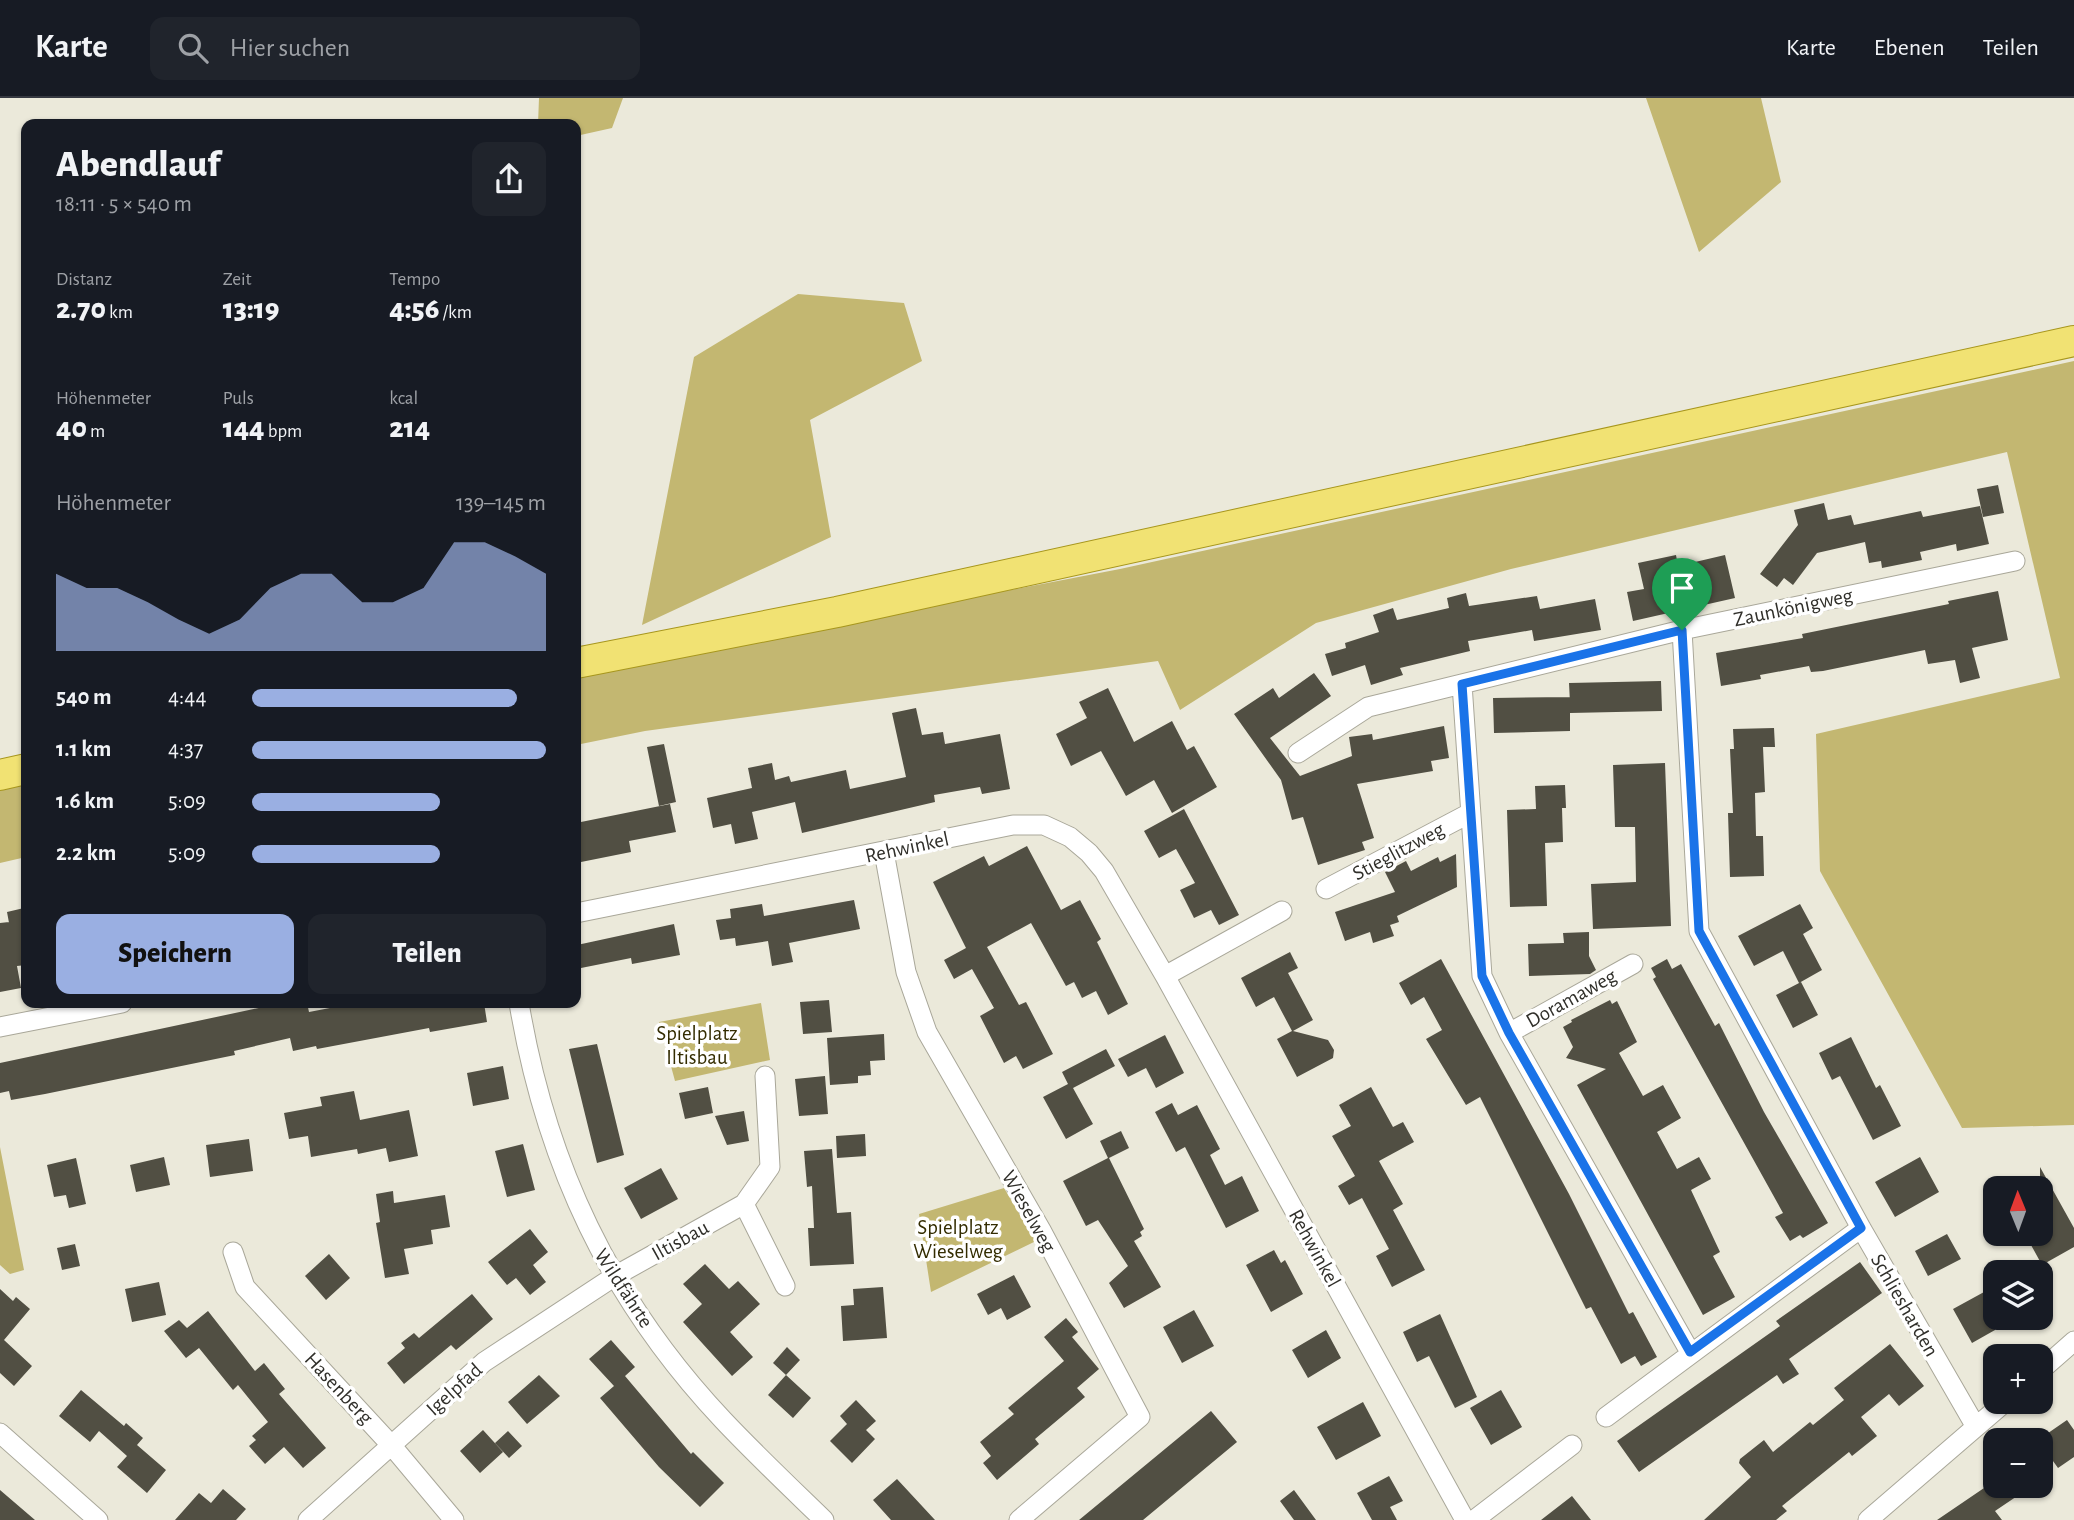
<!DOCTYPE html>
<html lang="de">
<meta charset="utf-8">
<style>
body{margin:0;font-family:"Alegreya Sans",sans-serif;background:#20242c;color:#f1f3f6;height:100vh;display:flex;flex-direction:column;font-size:26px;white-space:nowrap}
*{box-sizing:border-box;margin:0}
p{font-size:23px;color:#9ea1a6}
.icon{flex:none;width:38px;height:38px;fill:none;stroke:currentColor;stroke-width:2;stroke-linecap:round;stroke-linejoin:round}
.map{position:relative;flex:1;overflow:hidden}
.side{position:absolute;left:21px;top:21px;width:560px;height:889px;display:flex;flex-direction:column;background:#171b24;border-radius:14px;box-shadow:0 2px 5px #0004}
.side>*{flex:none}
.needle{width:46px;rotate:359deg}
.buttons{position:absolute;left:1983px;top:1078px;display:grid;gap:14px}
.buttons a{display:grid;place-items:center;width:70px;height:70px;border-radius:14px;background:#171b24;box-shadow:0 2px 5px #0004;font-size:35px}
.pin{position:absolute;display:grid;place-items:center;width:60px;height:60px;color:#fff;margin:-72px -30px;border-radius:50% 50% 50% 0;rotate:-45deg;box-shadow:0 0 7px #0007}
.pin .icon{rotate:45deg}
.round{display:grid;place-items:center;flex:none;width:74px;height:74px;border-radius:14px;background:#20242c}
.summary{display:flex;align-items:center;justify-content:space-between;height:119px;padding:0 35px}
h1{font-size:38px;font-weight:800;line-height:52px}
.metrics{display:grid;grid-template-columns:repeat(3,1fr);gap:10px;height:119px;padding:7px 35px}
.metrics div{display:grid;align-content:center}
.metrics b{font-size:30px;font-weight:800}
.metrics small{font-size:19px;font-weight:400}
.metrics p{font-size:19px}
.chart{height:196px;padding:14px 35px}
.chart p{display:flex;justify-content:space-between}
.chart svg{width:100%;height:126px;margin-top:7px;fill:#9aafe2;opacity:.7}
.cta{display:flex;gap:14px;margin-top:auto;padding:14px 35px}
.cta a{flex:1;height:80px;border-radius:14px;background:#9aafe2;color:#111;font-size:28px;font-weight:800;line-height:80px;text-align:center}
.cta a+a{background:#20242c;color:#f1f3f6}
ul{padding:0 35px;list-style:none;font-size:23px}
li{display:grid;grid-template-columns:112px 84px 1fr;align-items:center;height:52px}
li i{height:18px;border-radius:9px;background:#9aafe2}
header{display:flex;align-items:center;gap:42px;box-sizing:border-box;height:98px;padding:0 35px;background:#171b24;border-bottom:2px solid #363941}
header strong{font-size:33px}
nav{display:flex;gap:38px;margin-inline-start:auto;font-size:24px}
.search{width:490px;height:63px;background:#20242c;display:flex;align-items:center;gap:18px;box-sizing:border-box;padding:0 24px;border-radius:14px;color:#9ea1a6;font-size:26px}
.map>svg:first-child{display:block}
</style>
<header>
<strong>Karte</strong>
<div class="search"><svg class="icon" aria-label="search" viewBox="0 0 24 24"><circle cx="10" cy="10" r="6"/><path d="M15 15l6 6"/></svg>Hier suchen</div>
<nav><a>Karte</a><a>Ebenen</a><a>Teilen</a></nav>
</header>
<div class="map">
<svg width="2074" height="1422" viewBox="0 0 2074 1422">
<rect width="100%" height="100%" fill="#ebe9da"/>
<path fill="#c3b771" d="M539,0H623L612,30L576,38V26H538Z
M1646,0H1761L1781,84L1699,154Z
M798,196L904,205L922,263L810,322L831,439L642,527L694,259Z
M2074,263V1027L1962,1030L1820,773L1816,636L2060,580L2007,354L1511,471L1316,525L1180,612L1158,563L645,633L576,647V575L1120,471Z
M26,681V759L0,765V686Z
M761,905L770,962L675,983L659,924Z
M0,1049L24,1172L10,1176L0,1167Z
M1004,1090L1036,1143L931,1194L919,1116Z"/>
<path fill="#514f43" d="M1998,387L2004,415L1983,419L1977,391Z
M1824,405L1828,422L1851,417L1854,427L1921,413L1923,419L1980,408L1989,446L1957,453L1956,446L1920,454L1922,462L1882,470L1881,463L1869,465L1865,444L1817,455L1793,487L1784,480L1777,489L1760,476L1798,427L1794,412Z
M1676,457L1678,468L1725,457L1735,500L1633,523L1627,494L1644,491L1638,465Z
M1998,493L2008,542L1972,550L1980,580L1960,585L1955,562L1928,566L1925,552L1823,573L1811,574L1809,568L1760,577L1761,581L1721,588L1716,555L1803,540L1802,536L1949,506L1948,503Z
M1466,495L1469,508L1537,498L1540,511L1595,501L1601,532L1534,543L1532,532L1468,543L1470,553L1400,570L1403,577L1371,587L1365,567L1332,578L1325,556L1346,550L1345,545L1379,534L1373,517L1393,510L1397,522L1449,510L1447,500Z
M1314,575L1331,598L1270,640L1300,678L1352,658L1349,639L1372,636L1373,642L1444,628L1449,660L1431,663L1433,673L1357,686L1374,740L1362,744L1365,752L1318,767L1303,719L1292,722L1281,682L1234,616L1273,590L1279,600Z
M1661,583L1662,613L1570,615V633L1494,635L1493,600L1570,599V605L1569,585Z
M1108,590L1134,644L1172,623L1187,652L1194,648L1217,689L1172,715L1154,682L1126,698L1101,653L1071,668L1056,636L1087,620L1079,604Z
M916,610L922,637L943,634L945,646L1000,636L1010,691L982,696L980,689L934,697L935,704L802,735L795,704L752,714L758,741L735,746L731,726L713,730L707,700L752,690L748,670L772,665L775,682L789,678L791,684L846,672L850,691L906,679L892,615Z
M1774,630L1775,649H1763L1765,694L1755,695L1756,738H1763L1764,778L1730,779L1728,715H1733L1730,651H1734L1733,631Z
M664,646L676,704L659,708L647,649Z
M1665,665L1671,828L1593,831L1591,786L1636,784L1635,729H1615L1613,667Z
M1565,687L1566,710H1562L1563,744L1545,745L1547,808L1510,809L1507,712L1536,711L1535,688Z
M670,706L676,734L629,743L631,754L576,765V725Z
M1184,711L1239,817L1219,827L1211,812L1194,820L1180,792L1195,785L1176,751L1159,760L1144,733Z
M1027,748L1061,812L1080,802L1101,841L1097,844L1128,906L1108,917L1096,893L1082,900L1074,884L1066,888L1031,825L987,849L1019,907L1026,904L1053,956L1023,971L1016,958L1004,965L980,918L994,910L972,871L954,881L944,862L966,850L933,784L984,758L989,768Z
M1456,756L1457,789L1397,818L1399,824L1390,827L1394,838L1373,845L1370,834L1345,843L1335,814L1395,794L1385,774L1406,763L1411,773L1438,759L1440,764Z
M854,802L860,831L789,845L793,864L772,868L768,843L736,848L735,840L720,842L716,822L731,820L730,811L762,806L764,818Z
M1800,806L1813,830L1803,836L1822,872L1799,885L1783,853L1754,868L1738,838Z
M24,810L26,867L17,868L7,814Z
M9,824L21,890L0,894V825Z
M674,826L680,857L632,866L631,860L581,870L577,847Z
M1589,834V858L1596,872L1590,876L1529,878L1528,846L1564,845L1563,835Z
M1290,854L1298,870L1288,875L1313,922L1293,933L1328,942L1334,952L1333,960L1297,979L1277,941L1292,933L1274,899L1256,909L1241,880Z
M1441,861L1569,1096L1629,1216L1633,1214L1657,1259L1641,1268L1635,1258L1621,1266L1591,1209L1586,1211L1480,999L1466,1007L1426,941L1442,932L1424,899L1411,907L1399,885Z
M1667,861L1672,871L1681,866L1715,928L1719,925L1764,1014L1828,1125L1803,1140L1800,1137L1790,1143L1775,1119L1783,1115L1653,881L1656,879L1651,870Z
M1801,884L1818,917L1793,930L1776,897Z
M829,902L832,934L803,936L800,904Z
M1610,902L1612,906L1617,903L1637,944L1619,955L1643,998L1663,987L1681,1020L1657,1034L1677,1071L1699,1059L1711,1081L1691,1092L1720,1154L1713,1158L1735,1199L1703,1217L1577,987L1606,971L1566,960L1573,949L1563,929L1572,924L1571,922Z
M282,905H307L309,914L356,905H484L487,924L430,934L429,930L317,951L316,948L293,953L290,940L234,953L235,957L45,996L11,1002L9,993L0,995V965Z
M884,936L885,962L870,963L871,977L858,978V985L830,987L827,940Z
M1165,937L1184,975L1156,990L1146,970L1128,979L1118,961Z
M1851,939L1876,990L1880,987L1901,1028L1873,1042L1840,978L1832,982L1819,955Z
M597,946L624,1057L597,1065L569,951Z
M1106,951L1115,968L1073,990L1093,1026L1066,1041L1043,999L1068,986L1062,974Z
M503,968L509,1001L473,1008L467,975Z
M825,978L828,1016L799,1018L795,981Z
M708,989L713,1015L685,1021L679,995Z
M1371,989L1393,1029L1403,1024L1414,1044L1379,1063L1403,1106L1393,1112L1425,1172L1392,1189L1376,1158L1389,1151L1362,1100L1349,1107L1338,1088L1355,1078L1332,1038L1351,1028L1339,1007Z
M354,993L360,1022L409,1012L418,1058L389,1064L386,1050L358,1056L357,1051L311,1059L308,1038L289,1041L284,1015L322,1008L320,999Z
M1172,1005L1178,1017L1197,1007L1220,1051L1210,1057L1225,1087L1242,1078L1259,1113L1226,1130L1185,1049L1176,1054L1155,1014Z
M744,1013L749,1043L727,1047L715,1018Z
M1121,1033L1129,1050L1109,1060L1144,1131L1140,1134L1142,1138L1134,1143L1161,1189L1124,1210L1109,1185L1128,1168L1098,1122L1086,1128L1063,1083L1108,1060L1100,1043Z
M865,1036L866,1058L837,1060L836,1038Z
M249,1041L253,1073L210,1079L206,1047Z
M523,1046L535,1092L507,1099L495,1053Z
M832,1051L837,1115L851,1114L854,1166L810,1168L808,1130H814L812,1088L807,1089L804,1053Z
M164,1059L170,1087L136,1094L130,1067Z
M1920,1059L1939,1094L1895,1119L1875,1084Z
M76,1060L86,1106L69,1110L66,1097L54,1099L47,1067Z
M2040,1069L2074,1130V1149L2042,1167L2025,1136H2040Z
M661,1070L678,1101L641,1121L624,1090Z
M393,1093L394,1105L445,1097L450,1129L431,1132L433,1146L404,1151L409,1176L385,1180L376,1125L380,1124L376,1096Z
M530,1131L548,1154L533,1167L546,1184L530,1197L516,1180L507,1187L488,1164Z
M1947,1136L1961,1161L1928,1178L1915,1153Z
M75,1146L80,1168L62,1172L57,1150Z
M1274,1152L1281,1165L1285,1162L1303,1196L1271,1214L1246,1167Z
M329,1156L350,1180L326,1202L305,1178Z
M1860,1164L1882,1195L1789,1261L1799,1276L1783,1286L1777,1277L1639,1374L1617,1343L1780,1228L1776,1223Z
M705,1166L729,1191L738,1183L760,1206L730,1234L753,1259L732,1278L683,1224L702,1206L683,1186Z
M1014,1177L1031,1209L1007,1222L1001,1210L988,1217L977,1196Z
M159,1184L166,1217L132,1224L125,1191Z
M1995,1188V1232L1972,1245L1953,1211Z
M883,1189L887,1240L843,1243L841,1208L854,1207L853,1191Z
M0,1191L13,1203L16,1199L30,1211L4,1242L32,1268L14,1288L0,1275Z
M472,1196L493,1221L456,1252L451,1247L404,1286L387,1265L405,1250L401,1245L414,1235L419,1240Z
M1194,1212L1214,1248L1182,1265L1163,1229Z
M208,1213L255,1273L264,1265L285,1291L279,1296L326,1350L303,1370L284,1349L265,1366L249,1348L256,1342L252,1338L268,1324L238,1287L233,1292L199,1250L186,1260L164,1233L179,1222L187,1230Z
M1440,1216L1477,1299L1455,1310L1429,1258L1417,1264L1403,1234Z
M1066,1220L1078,1234L1072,1239L1099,1271L1077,1290L1085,1299L1035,1341L1039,1346L997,1382L983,1365L991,1358L980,1344L1014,1316L1008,1310L1064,1263L1044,1239Z
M1326,1232L1341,1260L1308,1280L1292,1252Z
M611,1242L635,1269L625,1278L691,1356L693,1354L724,1385L700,1409L659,1369L600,1300L614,1288L589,1261Z
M1890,1246L1924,1288L1899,1308L1889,1296L1861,1319L1877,1338L1852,1358L1849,1354L1782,1408L1787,1413L1776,1422H1704L1751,1379L1739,1365L1740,1361L1764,1342L1773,1354L1810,1324L1813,1327L1844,1302L1834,1290Z
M787,1249L800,1262L786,1277L773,1265Z
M539,1277L560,1298L527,1326L508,1304Z
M786,1277L811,1300L793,1320L768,1297Z
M81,1292L124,1328L126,1325L143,1340L137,1347L166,1372L147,1395L117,1369L127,1358L99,1333L90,1344L59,1318Z
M1501,1292L1522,1329L1491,1347L1470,1310Z
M856,1302L876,1323L866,1332L875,1341L852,1365L830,1343L847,1326L840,1318Z
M1363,1304L1381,1338L1336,1362L1317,1329Z
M1211,1313L1237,1344L1143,1422H1079Z
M2067,1322L2074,1332V1359L2058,1370L2038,1342Z
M483,1332L503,1354L480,1375L460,1353Z
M508,1333L522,1348L509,1360L495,1345Z
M1389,1378L1403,1403L1390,1409L1397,1422H1372L1357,1395Z
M897,1381L935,1422H891L873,1402Z
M1987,1388H2032L1995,1413L2002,1422H1937Z
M223,1391L246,1411L236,1422H175L199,1395L211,1405Z
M0,1392L35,1422H0Z
M1294,1392L1316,1422H1294L1280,1403Z
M1572,1398L1591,1422H1541Z"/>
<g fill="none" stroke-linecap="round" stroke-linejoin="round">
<g stroke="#a9a799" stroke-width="21">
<path id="minor" d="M1682,532L1699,833L1861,1130L1976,1329
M1462,586L1482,878L1509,935L1690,1254
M1298,655L1368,609L1682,532L2015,463
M884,754L906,874L927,934L1041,1132L1140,1319L1019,1422
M1326,791L1470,715
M576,815L1013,727H1044L1070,739L1089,755L1104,773L1165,878L1465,1422
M1165,878L1282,813
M519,905C546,1066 610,1202 723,1322C755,1356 790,1389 824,1422
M0,929L122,905
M1509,935L1633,866
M765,978L770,1069L744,1106L785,1188
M233,1154L245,1189L392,1348L454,1422
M2040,1273L2074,1243
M1606,1319L1861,1130
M0,1335L98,1422
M308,1422L484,1264L615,1178L744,1106
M1474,1422L1572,1347
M1868,1422L2005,1304"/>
</g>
<g stroke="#a7961d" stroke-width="32">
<path id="primary" d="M576,565L837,514L2074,243
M0,677L26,671"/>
</g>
<use href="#minor" stroke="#fff" stroke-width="19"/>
<use href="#primary" stroke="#f1e273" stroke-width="30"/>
</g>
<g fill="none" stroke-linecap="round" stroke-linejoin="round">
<g stroke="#fff" stroke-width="14">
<path id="route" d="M1682,532L1699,833L1861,1130L1690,1254L1509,935L1482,878L1462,586Z"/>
</g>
<use href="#route" stroke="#1a73e8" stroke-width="9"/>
</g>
<g text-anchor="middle" stroke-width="7" stroke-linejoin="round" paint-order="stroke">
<g font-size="21" fill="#302f2a" stroke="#fff">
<text transform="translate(1793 509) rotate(-12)" y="7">Zaunkönigweg</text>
<text transform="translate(907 749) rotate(-12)" y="7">Rehwinkel</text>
<text transform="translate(1398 753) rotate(-28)" y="7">Stieglitzweg</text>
<text transform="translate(1571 900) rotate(-29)" y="7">Doramaweg</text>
<text transform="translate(1029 1113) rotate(61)" y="7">Wieselweg</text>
<text transform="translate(680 1142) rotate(-29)" y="7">Iltisbau</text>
<text transform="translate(1315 1150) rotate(61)" y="7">Rehwinkel</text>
<text transform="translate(624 1190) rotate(57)" y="7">Wildfährte</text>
<text transform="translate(1905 1207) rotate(60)" y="7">Schliesharden</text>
<text transform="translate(339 1290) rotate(47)" y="7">Hasenberg</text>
<text transform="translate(454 1291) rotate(-42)" y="7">Igelpfad</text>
</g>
<g font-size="21" fill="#332c01" stroke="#fff">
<text x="697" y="942">Spielplatz<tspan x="697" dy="24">Iltisbau</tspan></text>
<text x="958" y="1136">Spielplatz<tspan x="958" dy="24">Wieselweg</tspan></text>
</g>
</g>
</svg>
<div class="buttons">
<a><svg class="needle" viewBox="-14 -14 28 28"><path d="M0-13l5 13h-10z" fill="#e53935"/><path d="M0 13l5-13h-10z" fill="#9ea1a6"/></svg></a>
<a><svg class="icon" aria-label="layers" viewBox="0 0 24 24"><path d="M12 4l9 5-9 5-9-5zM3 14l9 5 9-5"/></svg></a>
<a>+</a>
<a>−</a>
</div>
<div class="pin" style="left:1682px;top:532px;background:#1e9e55"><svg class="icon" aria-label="arrive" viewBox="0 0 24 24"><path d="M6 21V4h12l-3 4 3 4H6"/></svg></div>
<section class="side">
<div class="summary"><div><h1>Abendlauf</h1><p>18:11 · 5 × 540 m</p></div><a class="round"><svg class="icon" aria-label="share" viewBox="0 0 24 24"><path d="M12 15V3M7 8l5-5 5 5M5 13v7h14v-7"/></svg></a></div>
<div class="metrics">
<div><p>Distanz</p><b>2.70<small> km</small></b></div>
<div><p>Zeit</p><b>13:19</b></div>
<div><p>Tempo</p><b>4:56<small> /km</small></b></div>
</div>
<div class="metrics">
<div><p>Höhenmeter</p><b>40<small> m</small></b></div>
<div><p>Puls</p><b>144<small> bpm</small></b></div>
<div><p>kcal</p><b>214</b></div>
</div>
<div class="chart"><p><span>Höhenmeter</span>139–145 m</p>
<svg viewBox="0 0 160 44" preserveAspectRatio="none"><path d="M0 44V17L10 22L20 22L30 27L40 33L50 38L60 33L70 22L80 17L90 17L100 27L110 27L120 22L130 6L140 6L150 11L160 17V44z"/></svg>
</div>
<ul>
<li><b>540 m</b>4:44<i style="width:90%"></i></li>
<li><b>1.1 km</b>4:37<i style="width:100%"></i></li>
<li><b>1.6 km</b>5:09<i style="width:64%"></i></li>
<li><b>2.2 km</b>5:09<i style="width:64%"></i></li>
</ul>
<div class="cta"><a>Speichern</a><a>Teilen</a></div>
</section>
</div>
